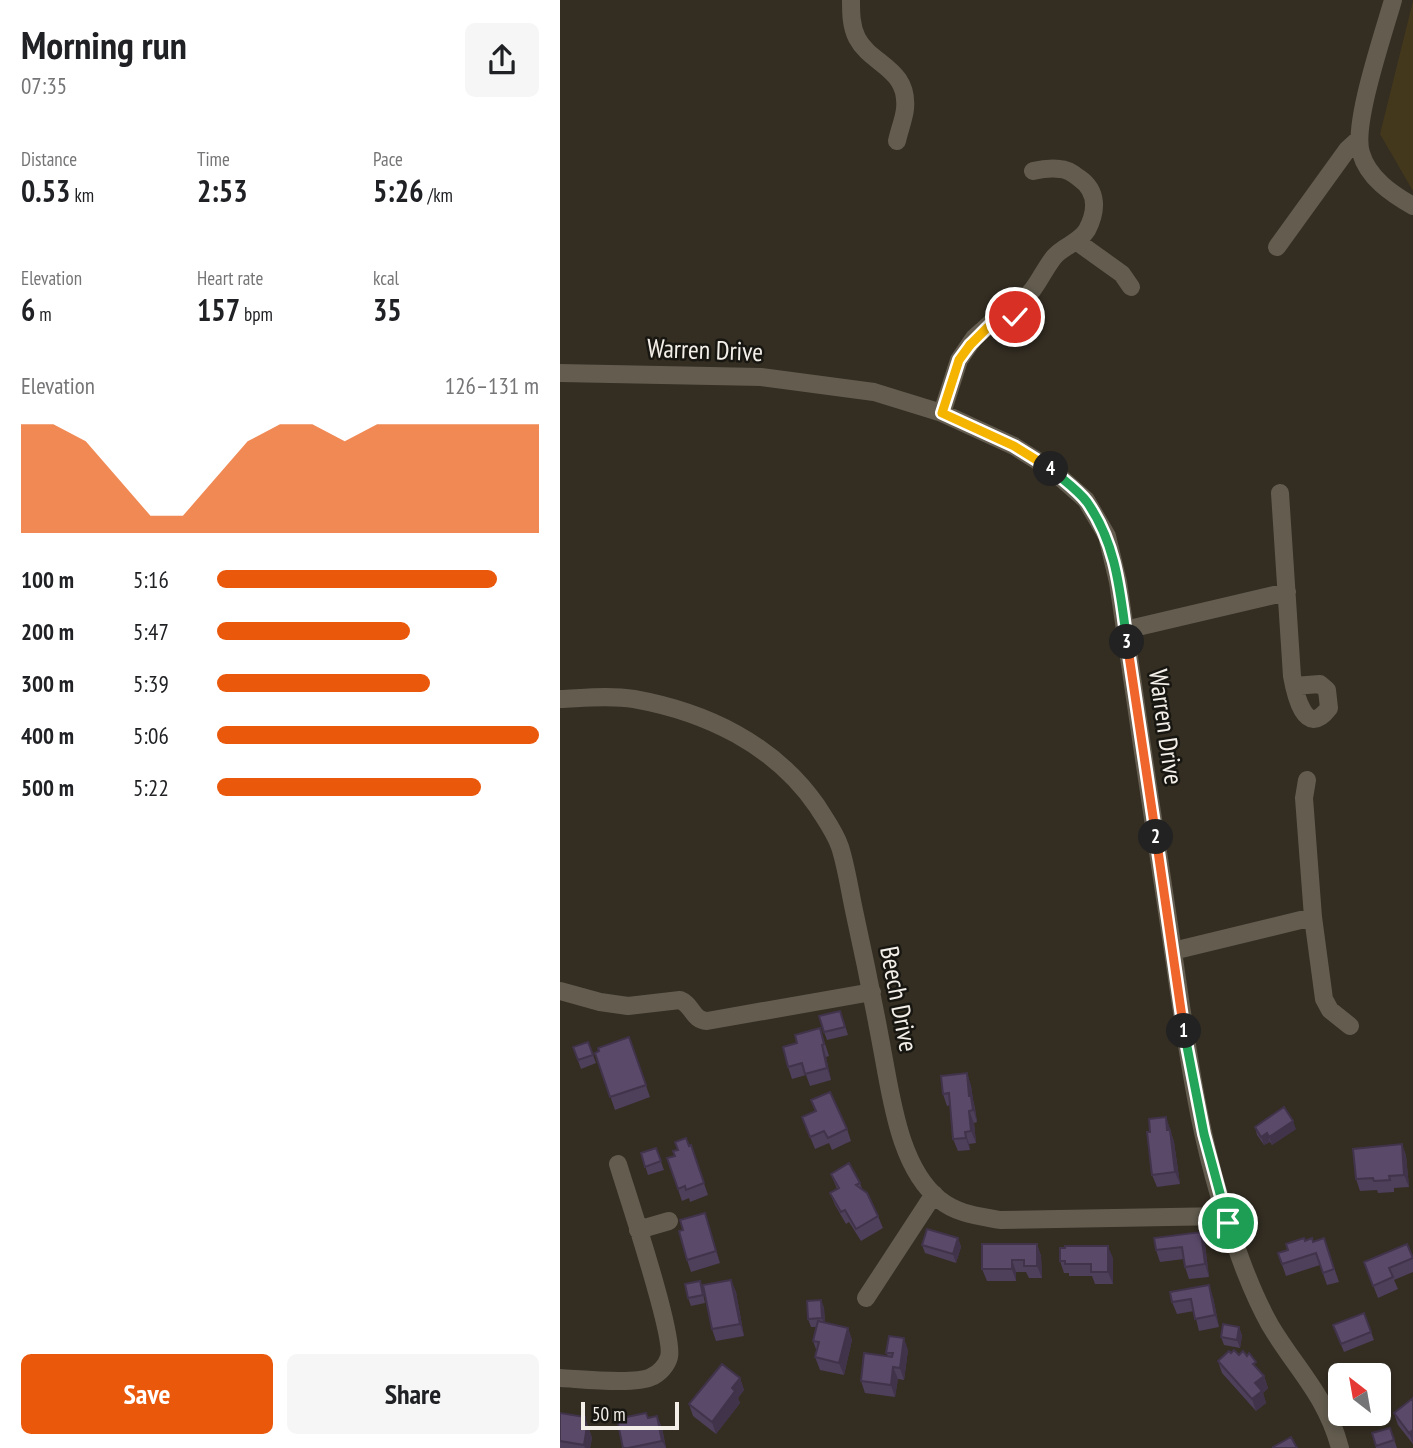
<!DOCTYPE html>
<meta charset="utf-8">
<style>
body{margin:0;font-family:"PT Sans Narrow",sans-serif;background:#f6f6f6;color:#202124;height:100vh;display:flex;flex-direction:column;font-size:26px;white-space:nowrap}
*{box-sizing:border-box;margin:0}
p{font-size:23px;color:#757577}
.icon{flex:none;width:38px;height:38px;fill:none;stroke:currentColor;stroke-width:2;stroke-linecap:round;stroke-linejoin:round}
.map{position:relative;flex:1;overflow:hidden}
.panel{display:flex;flex-direction:column;background:#fff;width:560px}
.panel>*{flex:none}
.needle{width:46px;rotate:329deg}
.buttons{position:absolute;left:768px;top:1363px;display:grid;gap:14px}
.buttons a{display:grid;place-items:center;width:63px;height:63px;border-radius:10px;background:#fff;box-shadow:0 4px 10px #0003;font-size:35px}
.scale{position:absolute;left:21px;bottom:18px;width:98px;box-sizing:border-box;padding-left:7px;border:4px solid #f4f0e9;border-top:0;font-size:19px;line-height:24px;white-space:nowrap;color:#f4f0e9;-webkit-text-stroke:5px #181611;paint-order:stroke}
.pin{position:absolute;display:grid;place-items:center;width:60px;height:60px;color:#fff;margin:-30px;border:4px solid #fff;border-radius:50%;box-shadow:0 2px 7px #0007}
.km{position:absolute;width:35px;height:35px;margin:-18px;border-radius:50%;background:#222;color:#fff;font-size:19px;line-height:35px;text-align:center}
.round{display:grid;place-items:center;flex:none;width:74px;height:74px;border-radius:10px;background:#f6f6f6}
.head{display:flex;align-items:center;justify-content:space-between;height:119px;padding:0 21px}
h1{font-size:38px;font-weight:800;line-height:52px}
.stats{display:grid;grid-template-columns:repeat(3,1fr);gap:10px;height:119px;padding:7px 21px}
.stats div{display:grid;align-content:center}
.stats b{font-size:30px;font-weight:800}
.stats small{font-size:19px;font-weight:400}
.stats p{font-size:19px}
.chart{height:196px;padding:14px 21px}
.chart p{display:flex;justify-content:space-between}
.chart svg{width:100%;height:126px;margin-top:7px;fill:#ea580c;opacity:.7}
.cta{display:flex;gap:14px;margin-top:auto;padding:14px 21px}
.cta a{flex:1;height:80px;border-radius:10px;background:#ea580c;color:#fff;font-size:28px;font-weight:800;line-height:80px;text-align:center}
.cta a+a{background:#f6f6f6;color:#202124}
ul{padding:0 21px;list-style:none;font-size:23px}
li{display:grid;grid-template-columns:112px 84px 1fr;align-items:center;height:52px}
li i{height:18px;border-radius:9px;background:#ea580c}
main{display:flex;flex:1;min-height:0}
.map>svg:first-child{display:block}
</style>
<main>
<section class="panel">
<div class="head"><div><h1>Morning run</h1><p>07:35</p></div><a class="round"><svg class="icon" aria-label="share" viewBox="0 0 24 24"><path d="M12 15V3M7 8l5-5 5 5M5 13v7h14v-7"/></svg></a></div>
<div class="stats">
<div><p>Distance</p><b>0.53<small> km</small></b></div>
<div><p>Time</p><b>2:53</b></div>
<div><p>Pace</p><b>5:26<small> /km</small></b></div>
</div>
<div class="stats">
<div><p>Elevation</p><b>6<small> m</small></b></div>
<div><p>Heart rate</p><b>157<small> bpm</small></b></div>
<div><p>kcal</p><b>35</b></div>
</div>
<div class="chart"><p><span>Elevation</span>126–131 m</p>
<svg viewBox="0 0 160 44" preserveAspectRatio="none"><path d="M0 44V6L10 6L20 12L30 25L40 38L50 38L60 25L70 12L80 6L90 6L100 12L110 6L120 6L130 6L140 6L150 6L160 6V44z"/></svg>
</div>
<ul>
<li><b>100 m</b>5:16<i style="width:87%"></i></li>
<li><b>200 m</b>5:47<i style="width:60%"></i></li>
<li><b>300 m</b>5:39<i style="width:66%"></i></li>
<li><b>400 m</b>5:06<i style="width:100%"></i></li>
<li><b>500 m</b>5:22<i style="width:82%"></i></li>
</ul>
<div class="cta"><a>Save</a><a>Share</a></div>
</section>
<div class="map">
<svg width="853" height="1448" viewBox="0 0 853 1448">
<rect width="100%" height="100%" fill="#332d22"/>
<path fill="#44381c" d="M853,1V191L820,134Z"/>
<g fill="none" stroke-linecap="round" stroke-linejoin="round">
<path stroke="#635c4f" stroke-width="18" d="M291,0C291,13 291,26 297,38C311,65 349,68 345,109C344,119 339,131 337,141
M833,0C824,32 792,125 801,153C808,178 832,194 853,206
M516,241L562,274L571,287
M717,247L787,150L799,139
M441 309a9 9 0 1 1 18 0a9 9 0 1 1-18 0Z
M458,304C477,290 480,275 494,257C503,246 519,243 527,230C537,211 538,191 519,178C514,174 507,169 500,169C491,168 482,169 473,171
M0,373L201,377L314,392L382,413L454,446L492,470L526,500L547,536L558,582C575,701 593,819 611,938C625,1031 636,1127 666,1217C678,1253 691,1291 710,1325C736,1369 766,1395 780,1448
M382,413L399,360L414,338L441,314
M720,493L732,676C735,693 745,740 769,708L767,690L760,684L734,686
M565,630L727,592
M0,699C24,698 50,695 74,699C146,712 214,744 257,806C265,819 275,832 280,847C287,869 290,893 295,915C306,965 316,1015 325,1065C333,1109 343,1171 380,1200C397,1214 419,1216 440,1220L665,1216
M747,780L744,798L753,917L764,999L770,1010L790,1026
M613,951L753,917
M0,991L40,1002L68,1006L120,1000C133,1005 132,1020 147,1021L312,992
M78,1230L109,1221
M306,1298L374,1194
M0,1378C21,1379 75,1385 91,1377C99,1374 107,1365 109,1357C115,1336 67,1194 58,1164"/>
</g>
<path fill="#4e3f5a" d="M283,1019L288,1035L267,1040L264,1032Z
M260,1028L269,1056L266,1057L271,1080L250,1086L246,1075L232,1079L228,1067Z
M69,1037L90,1097L55,1110L35,1053Z
M28,1042L36,1063L21,1069L13,1047Z
M407,1073L411,1086L413,1100L415,1108L417,1122L414,1123L416,1143L409,1144L410,1150L398,1151L393,1139L390,1105L387,1106L383,1094Z
M251,1100L287,1129L291,1141L272,1150L269,1143L255,1149L242,1117L255,1111Z
M606,1117L614,1142L620,1184L597,1187L592,1175L590,1132Z
M695,1127L736,1129L712,1145L710,1142L704,1145L697,1135Z
M842,1144L846,1156L849,1187L834,1188V1192L818,1193L817,1190L800,1191L796,1179Z
M131,1145L148,1195L130,1202L129,1198L122,1201L107,1158L115,1156Z
M96,1148L104,1170L88,1175L81,1153Z
M271,1174L300,1183L303,1191L318,1216L323,1228L301,1241L289,1222L286,1224L275,1205L270,1193L277,1189Z
M145,1213L160,1263L131,1272L127,1260L123,1230Z
M398,1238L401,1247L396,1263L365,1253L362,1245Z
M764,1238L779,1282L767,1285L760,1265L726,1276L718,1253L728,1250L745,1241L753,1242Z
M477,1244L481,1256L482,1278H469L466,1272H456V1281H427L422,1269Z
M645,1244L649,1277L629,1279L625,1267L624,1259L600,1262L596,1250Z
M553,1258V1284H535L532,1276H509V1273H504L500,1261Z
M853,1259V1272L834,1280L838,1289L818,1298L804,1262Z
M171,1280L176,1292L184,1336L156,1341L152,1329Z
M142,1289L145,1303L131,1306L128,1298Z
M610,1292L653,1297L659,1327L639,1331L634,1311L617,1314L612,1302Z
M261,1300L264,1308L265,1323L288,1328L292,1340L284,1375L260,1370L255,1357L257,1352L253,1341L256,1327H251L248,1319Z
M804,1313L814,1340L784,1352L773,1325Z
M679,1327L682,1336L680,1348L664,1345L661,1337Z
M348,1350L344,1380L338,1379L335,1397L305,1393L301,1381L328,1356L326,1353Z
M671,1353L679,1355L700,1372L704,1376L708,1388L703,1393L706,1403L696,1411L662,1373L658,1361Z
M180,1378L184,1390L178,1398L180,1403L156,1434L133,1416L129,1404Z
M853,1398V1444L838,1425L834,1413Z
M0,1413L29,1429L32,1438L30,1448H0Z
M86,1413L88,1418L97,1416L102,1428L106,1448H63Z
M830,1428L837,1448H816L812,1433Z"/>
<path fill="#40334a" d="M262,1045L266,1057L271,1080L267,1068Z
M407,1073L411,1086L417,1122L409,1096Z
M409,1111L414,1123L416,1143L411,1131Z
M606,1117L614,1142L620,1184L615,1172Z
M733,1121L736,1129L712,1145L709,1137Z
M405,1132L409,1144L410,1150L406,1138Z
M707,1133L710,1142L704,1145L701,1137Z
M842,1144L846,1156L849,1187L844,1175Z
M145,1213L149,1225L160,1263L156,1251Z
M641,1232L645,1244L649,1277L645,1264Z
M398,1238L401,1247L396,1263L393,1254Z
M477,1244L481,1256L482,1278L477,1266Z
M548,1246L553,1258V1284L548,1272Z
M452,1260L456,1272V1281L452,1269Z
M171,1280L176,1292L184,1336L180,1324Z
M649,1285L653,1297L659,1327L655,1315Z
M261,1300L264,1308L265,1326L262,1318Z
M679,1327L682,1336L680,1348L677,1340Z
M288,1328L292,1340L284,1375L279,1363Z
M344,1338L348,1350L344,1380L340,1368Z
M333,1367L338,1379L335,1397L331,1385Z
M704,1376L708,1388L703,1393L706,1403L696,1411L692,1399L695,1383Z
M180,1378L184,1390L178,1398L180,1403L156,1434L152,1422L172,1388Z
M97,1416L102,1428L106,1448L102,1441Z
M25,1417L32,1438L30,1448H25L24,1445L23,1425Z
M853,1430V1443L849,1433Z"/>
<path fill="#5b4969" stroke="#40334a" stroke-width="2" d="M280,1011L285,1027L264,1032L259,1016Z
M260,1028L264,1044L262,1045L267,1068L245,1074L242,1063L228,1067L223,1047L237,1043L235,1035Z
M69,1037L86,1085L50,1097L35,1053L39,1051L38,1048Z
M28,1042L33,1055L18,1060L13,1047Z
M407,1073L409,1096H411L413,1110L409,1111L411,1131L405,1132L406,1138L393,1139L389,1093L383,1094L381,1076Z
M270,1092L287,1129L268,1138L264,1131L250,1137L242,1117L256,1111L251,1100Z
M724,1107L733,1121L709,1137L707,1133L701,1137L695,1127Z
M606,1117L607,1130H610L615,1172L592,1175L587,1132H590L589,1119Z
M126,1138L129,1146L131,1145L144,1183L126,1190L125,1186L118,1189L107,1158L115,1156L113,1151L118,1150L115,1142Z
M842,1144L844,1175L829,1176L830,1180L814,1181L813,1178L796,1179L793,1149Z
M96,1148L101,1161L85,1167L81,1153Z
M289,1163L300,1183L296,1185L307,1193L318,1216L296,1229L285,1210L281,1212L270,1193L279,1188L271,1174Z
M145,1213L156,1251L127,1260L119,1231L123,1230L120,1220Z
M367,1229L398,1238L393,1254L362,1245Z
M641,1232L645,1264L625,1267L622,1247L596,1250L594,1238Z
M744,1238L745,1241L752,1238L753,1242L764,1238L774,1269L763,1273L756,1253L722,1264L718,1253L728,1250L726,1244Z
M422,1244H477V1266H464V1260H452V1269H422Z
M847,1244L853,1258L829,1268L833,1277L813,1286L804,1262Z
M505,1246H548V1272H531V1264H505V1261H500V1248H505Z
M171,1280L180,1324L152,1329L143,1285Z
M140,1281L143,1295L128,1298L125,1284Z
M649,1285L655,1315L635,1319L631,1299L612,1302L610,1292Z
M261,1300L262,1318L248,1319L247,1301Z
M804,1313L811,1332L781,1344L773,1325Z
M258,1321L288,1328L279,1363L255,1357L259,1342L253,1341Z
M663,1324L679,1327L677,1340L661,1337Z
M329,1336L344,1338L340,1368L333,1367L331,1385L301,1381L304,1353L332,1357L333,1353H326Z
M674,1350L679,1355L683,1351L687,1356L689,1353L696,1362L693,1364L704,1376L695,1383L702,1391L692,1399L658,1361L669,1351L671,1353Z
M162,1364L180,1378L172,1388L175,1391L152,1422L129,1404Z
M853,1398V1430L849,1433L834,1413Z
M0,1413L25,1417L23,1425L27,1426L24,1445L0,1441Z
M86,1413L88,1418L97,1416L102,1441L68,1448H63L57,1419Z
M830,1428L834,1440L816,1446L812,1433Z
M731,1437L737,1448H713V1447Z"/>
<g fill="none" stroke-linecap="round" stroke-linejoin="round">
<g stroke="#fff" stroke-width="14">
<path id="split-1" d="M624,1031L644,1134L668,1223"/>
</g>
<g stroke="#fff" stroke-width="14">
<path id="split-2" d="M596,837L624,1031"/>
</g>
<g stroke="#fff" stroke-width="14">
<path id="split-3" d="M567,642L596,837"/>
</g>
<g stroke="#fff" stroke-width="14">
<path id="split-4" d="M491,469C502,479 518,490 527,502C557,545 560,592 567,642"/>
</g>
<g stroke="#fff" stroke-width="14">
<path id="split-5" d="M410,345L399,360L382,413L454,446L491,469"/>
</g>
<g stroke="#fff" stroke-width="14">
<path id="split-6" d="M410,345L441,314L447,319L455,317"/>
</g>
<use href="#split-1" stroke="#22a559" stroke-width="9"/>
<use href="#split-2" stroke="#f0652b" stroke-width="9"/>
<use href="#split-3" stroke="#f0652b" stroke-width="9"/>
<use href="#split-4" stroke="#22a559" stroke-width="9"/>
<use href="#split-5" stroke="#f5b400" stroke-width="9"/>
<use href="#split-6" stroke="#f5b400" stroke-width="9"/>
</g>
<g text-anchor="middle" stroke-width="5" stroke-linejoin="round" paint-order="stroke">
<g font-size="26" fill="#f4f0e9" stroke="#181611">
<text transform="translate(145 350) rotate(2)" y="9">Warren Drive</text>
<text transform="translate(606 727) rotate(82)" y="9">Warren Drive</text>
<text transform="translate(339 999) rotate(79)" y="9">Beech Drive</text>
</g>
</g>
</svg>
<div class="buttons">
<a><svg class="needle" viewBox="-14 -14 28 28"><path d="M0-13l5 13h-10z" fill="#e53935"/><path d="M0 13l5-13h-10z" fill="#757577"/></svg></a>
</div>
<div class="scale">50 m</div>
<div class="pin" style="left:668px;top:1223px;background:#1e9e55"><svg class="icon" aria-label="arrive" viewBox="0 0 24 24"><path d="M6 21V4h12l-3 4 3 4H6"/></svg></div>
<div class="pin" style="left:455px;top:317px;background:#d93025"><svg class="icon" aria-label="check" viewBox="0 0 24 24"><path d="M5 12l5 5 9-10"/></svg></div>
<b class="km" style="left:624px;top:1031px">1</b>
<b class="km" style="left:596px;top:837px">2</b>
<b class="km" style="left:567px;top:642px">3</b>
<b class="km" style="left:491px;top:469px">4</b>
</div>
</main>
